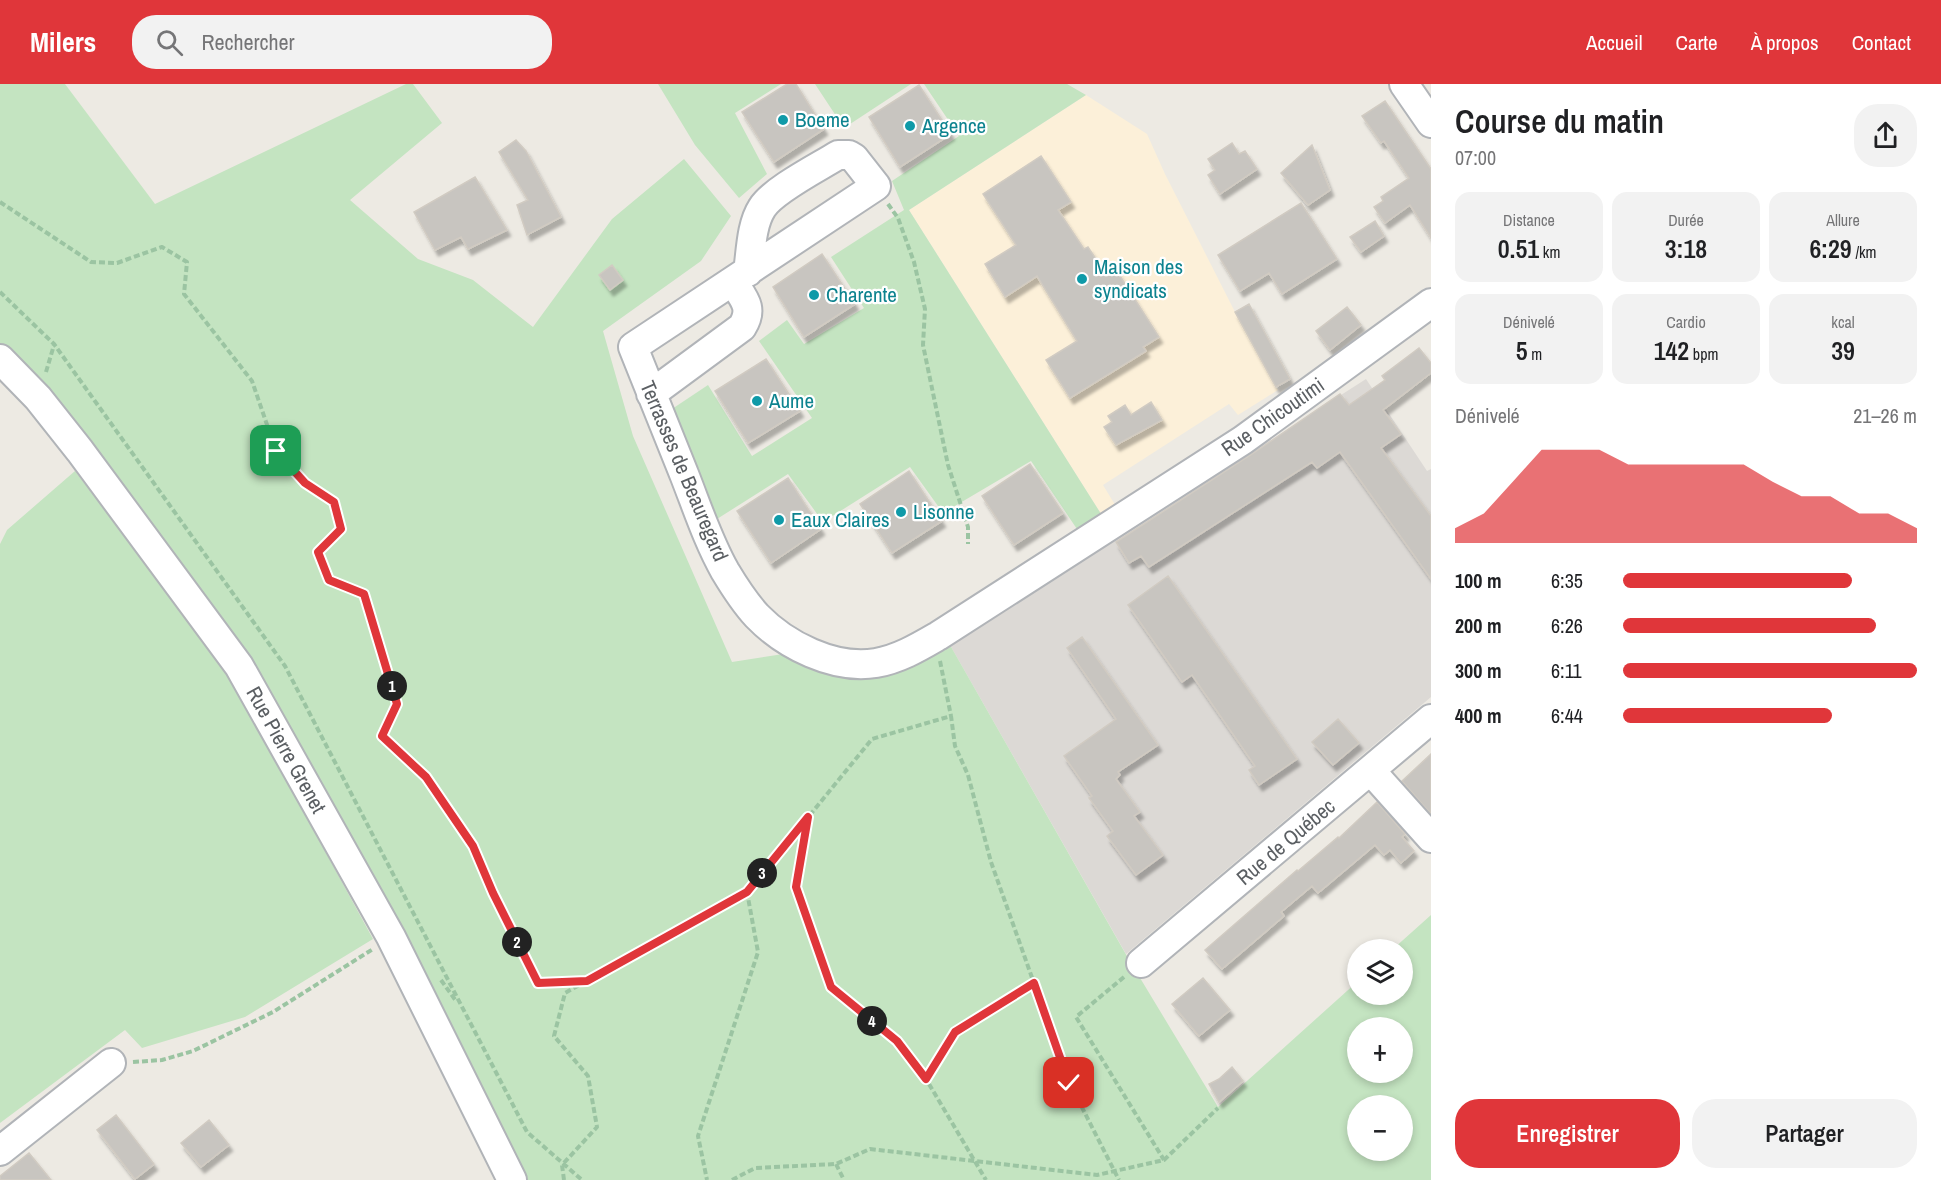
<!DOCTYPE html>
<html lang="fr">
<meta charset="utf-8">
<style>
body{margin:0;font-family:"Archivo Narrow",sans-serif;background:#f2f2f2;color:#202124;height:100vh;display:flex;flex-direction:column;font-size:22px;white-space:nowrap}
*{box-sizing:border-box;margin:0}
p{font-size:20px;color:#757577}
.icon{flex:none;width:33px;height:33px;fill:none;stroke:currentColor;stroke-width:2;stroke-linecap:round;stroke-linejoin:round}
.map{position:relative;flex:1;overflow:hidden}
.drawer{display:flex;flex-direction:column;background:#fff;width:510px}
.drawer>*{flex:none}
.controls{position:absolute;left:1347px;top:855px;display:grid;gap:12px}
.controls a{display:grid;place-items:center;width:66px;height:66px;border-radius:50%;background:#fff;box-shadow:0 3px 9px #0003;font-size:30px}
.pin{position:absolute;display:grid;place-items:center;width:51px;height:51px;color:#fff;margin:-26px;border-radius:12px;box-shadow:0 3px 9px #0006}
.km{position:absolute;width:30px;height:30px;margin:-15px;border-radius:50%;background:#222;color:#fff;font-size:16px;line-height:30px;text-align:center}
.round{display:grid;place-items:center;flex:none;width:63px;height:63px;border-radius:24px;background:#f2f2f2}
.summary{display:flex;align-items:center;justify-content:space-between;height:102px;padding:0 24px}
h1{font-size:33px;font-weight:600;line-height:45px}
.metrics{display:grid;grid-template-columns:repeat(3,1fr);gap:9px;height:102px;padding:6px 24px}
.metrics div{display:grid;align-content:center;border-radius:15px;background:#f2f2f2;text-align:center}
.metrics b{font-size:26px;font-weight:600}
.metrics small{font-size:16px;font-weight:400}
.metrics p{font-size:16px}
.chart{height:168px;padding:12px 24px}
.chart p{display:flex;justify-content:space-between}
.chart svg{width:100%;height:108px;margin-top:6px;fill:#e0363a;opacity:.7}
.cta{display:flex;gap:12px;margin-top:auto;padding:12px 24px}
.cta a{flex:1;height:69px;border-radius:24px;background:#e0363a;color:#fff;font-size:24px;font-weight:600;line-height:69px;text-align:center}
.cta a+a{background:#f2f2f2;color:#202124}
ul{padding:0 24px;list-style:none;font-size:20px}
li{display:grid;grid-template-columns:96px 72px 1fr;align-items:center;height:45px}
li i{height:15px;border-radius:8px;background:#e0363a}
header{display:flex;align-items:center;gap:36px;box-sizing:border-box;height:84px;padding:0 30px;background:#e0363a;color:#fff}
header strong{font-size:28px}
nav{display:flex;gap:33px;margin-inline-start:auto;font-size:21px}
.search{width:420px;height:54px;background:#f2f2f2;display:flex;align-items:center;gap:15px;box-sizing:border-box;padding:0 21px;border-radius:24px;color:#757577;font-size:22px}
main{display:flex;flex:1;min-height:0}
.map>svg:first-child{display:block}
</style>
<header>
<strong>Milers</strong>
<div class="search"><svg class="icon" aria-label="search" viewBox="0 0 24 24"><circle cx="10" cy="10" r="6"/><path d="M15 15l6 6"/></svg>Rechercher</div>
<nav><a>Accueil</a><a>Carte</a><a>À propos</a><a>Contact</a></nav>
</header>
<main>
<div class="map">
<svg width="1431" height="1096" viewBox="0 0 1431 1096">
<defs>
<filter id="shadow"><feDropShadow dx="3.5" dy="6" stdDeviation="1.5" flood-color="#0004"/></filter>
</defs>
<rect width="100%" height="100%" fill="#edeae3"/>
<path fill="#fcf0d9" d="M1086,11L1147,50L1165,90L1235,228L1278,306L1238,331L1229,320L1103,401L1117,424L1103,433L909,126Z"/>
<path fill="#dcd9d5" d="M1366,295L1427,387L1431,385V613L1126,870L950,561Z"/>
<path fill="#c4e4c1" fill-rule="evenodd" d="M0,0H65L155,120L406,0H413L442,39L350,116L418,175L473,196L533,243L612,135L684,75L731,132L701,177L603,247L633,352L732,578L790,569L833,586L879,593L950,561L1128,874L1218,1023L1357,898L1358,910H1402V866L1393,865L1431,831V1096H527L494,1029L251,580L0,264ZM1358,944H1402V988H1358ZM1358,1022H1402V1066H1358Z
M658,0H781L735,29L767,90L739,114L695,61Z
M815,0H911L844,44Z
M924,0H1067L1086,11L909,126L1103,433L1079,448L1031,377L943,429L910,383L823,438L788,390L717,435L672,325L708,301L752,372L812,334L759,257L787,236L804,260L864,224L831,173L904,126L892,97L959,52Z
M75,387L224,582L373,855L245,933L142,964L125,946L0,1039V460L7,446Z"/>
<path fill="#c8c5c0" stroke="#d1cbc2" stroke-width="1.5" filter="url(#shadow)" d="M787,0H796L824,45L774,78L742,28Z
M919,1L951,50L900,83L869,33Z
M1385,17L1431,85V154L1410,121L1385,139L1374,123L1383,117L1381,113L1409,94L1384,57L1381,59L1362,32Z
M516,56L526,67L561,133L527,151L517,121L528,116L499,68Z
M1232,59L1239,70L1245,67L1257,85L1220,110L1208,91L1215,86L1208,75Z
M1312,61L1330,106L1308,121L1281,89Z
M1041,72L1071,118L1058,126L1084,165L1088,163L1106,190L1115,184L1159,253L1143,263L1146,267L1070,314L1046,276L1077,257L1037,192L1005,213L985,180L1016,161L983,110Z
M475,93L507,146L468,165L461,153L435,166L414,128Z
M1301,119L1337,175L1282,210L1269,189L1240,207L1218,171Z
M1375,137L1384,152L1361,168L1350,153Z
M822,170L855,220L804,253L773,203Z
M612,181L623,196L610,206L599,191Z
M1249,220L1290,295L1276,303L1235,228Z
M1347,223L1361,241L1330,266L1316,247Z
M1419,264L1431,279V289L1383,326L1401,350L1381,364L1431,432V495L1340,368L1317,384L1312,378L1149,483L1141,472L1129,479L1116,458L1252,370L1340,310L1349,321L1385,296L1382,292Z
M766,275L800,327L748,359L715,307Z
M1151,318L1162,336L1116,361L1104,343L1112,338L1108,332L1125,321L1131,331Z
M1030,380L1063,429L1014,461L982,412Z
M909,387L942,437L892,469L860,420Z
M788,394L821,445L771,479L737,427Z
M1168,492L1297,675L1259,701L1249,686L1255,682L1192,591L1182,598L1128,521Z
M1082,553L1158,661L1118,688L1120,691L1116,695L1140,728L1134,732L1163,771L1136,791L1107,752L1113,747L1089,714L1092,712L1064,672L1116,635L1067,564Z
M1338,635L1359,659L1333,681L1312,658Z
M1431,670V728L1430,729L1402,697Z
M1377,718L1405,750L1402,753L1414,767L1401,779L1390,766L1384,771L1375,761L1318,809L1312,802L1281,828L1284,832L1222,885L1205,866L1297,786L1298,787L1338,753L1339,754Z
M1203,894L1230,926L1199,952L1172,920Z
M1232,983L1243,997L1219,1018L1209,1000L1219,995Z
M116,1031L154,1080L135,1095L97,1046Z
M209,1036L229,1061L201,1083L181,1059Z
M29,1069L51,1096H0V1092Z"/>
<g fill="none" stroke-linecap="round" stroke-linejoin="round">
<g stroke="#b1b4b8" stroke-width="32">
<path id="minor" d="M1404,0L1431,39
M748,188C751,168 751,141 762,124C773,106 819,83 838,71H849L854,74L876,102L633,263C650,306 667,348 684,390C697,423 708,457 725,487C734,502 745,519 757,532C785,561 834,586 876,579C899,575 919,563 938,552L1243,356L1431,219
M0,275L38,314L80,367L239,582L391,853L512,1096
M651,310L742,243C754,224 744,215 733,198
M1371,687L1431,754
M1141,879L1431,635
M0,1067L111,979"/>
</g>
<path stroke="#9bc4a2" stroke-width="4" stroke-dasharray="6 3" stroke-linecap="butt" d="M0,118L91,178L117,179L162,163L187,178L184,210L252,297L276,367L305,399L334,418L341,445L318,468L329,496L364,510L397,620L382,652L426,692L473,762L493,809L538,899L587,897
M888,120L898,134L914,178L925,225L923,261L948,381L968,443V460
M0,208L54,260L285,582L527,1048L582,1096
M46,288L54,261
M940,577L951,632
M808,734L796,803L831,903L897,957L926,995L986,1096
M747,808L872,655L951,632L955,662L968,691L991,778L1069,998L1119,1096
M1124,893L1076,933L1164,1076
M441,896L456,917
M133,978L162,976L193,967L273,928L373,865
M926,995L955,948L1034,899
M836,1080L844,1096
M564,1096L562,1081L597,1043L588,992L554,952L565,909L747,808L758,868L698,1052L707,1096
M732,1096L755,1084L836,1080L870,1065L1097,1091L1164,1076L1218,1024"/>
<use href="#minor" stroke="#fff" stroke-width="28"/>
</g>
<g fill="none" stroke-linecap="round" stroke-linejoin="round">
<g stroke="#fff" stroke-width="12">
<path id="route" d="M276,367L305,399L334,418L341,445L318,468L329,496L364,510L397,620L382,652L426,693L473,762L493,809L538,899L587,897L747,808L808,733L796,803L831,903L897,957L926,995L955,948L1034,899L1069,999"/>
</g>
<use href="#route" stroke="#e0363a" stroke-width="8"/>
</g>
<g fill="#0f9aa8" stroke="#fff" stroke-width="2">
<circle cx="783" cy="36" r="6"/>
<circle cx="910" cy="42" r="6"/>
<circle cx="1082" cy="195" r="6"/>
<circle cx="814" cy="211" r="6"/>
<circle cx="757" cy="317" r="6"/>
<circle cx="901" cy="428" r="6"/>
<circle cx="779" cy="436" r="6"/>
</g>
<g text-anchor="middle" stroke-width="4.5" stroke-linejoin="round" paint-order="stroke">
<g font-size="21" fill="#0d838f" stroke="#fff" text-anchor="start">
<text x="795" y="43">Boeme</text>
<text x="922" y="49">Argence</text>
<text x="1094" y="190">Maison des<tspan x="1094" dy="24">syndicats</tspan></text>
<text x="826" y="218">Charente</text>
<text x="769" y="324">Aume</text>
<text x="913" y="435">Lisonne</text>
<text x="791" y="443">Eaux Claires</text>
</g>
<g font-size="21" fill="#5b5f63" stroke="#fff">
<text transform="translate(1273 333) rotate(-35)" y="7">Rue Chicoutimi</text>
<text transform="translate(684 387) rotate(67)" y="7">Terrasses de Beauregard</text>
<text transform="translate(286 666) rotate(61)" y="7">Rue Pierre Grenet</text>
<text transform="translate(1286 758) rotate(-40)" y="7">Rue de Québec</text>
</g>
</g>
</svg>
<div class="controls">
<a><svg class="icon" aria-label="layers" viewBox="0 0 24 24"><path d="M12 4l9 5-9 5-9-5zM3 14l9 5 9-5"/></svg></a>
<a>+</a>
<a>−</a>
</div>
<div class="pin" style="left:276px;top:367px;background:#1e9e55"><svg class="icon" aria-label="arrive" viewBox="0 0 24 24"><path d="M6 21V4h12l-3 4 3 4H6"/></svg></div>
<div class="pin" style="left:1069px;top:999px;background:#d93025"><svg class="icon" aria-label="check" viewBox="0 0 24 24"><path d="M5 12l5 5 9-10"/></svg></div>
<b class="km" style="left:392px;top:602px">1</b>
<b class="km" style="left:517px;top:858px">2</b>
<b class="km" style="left:762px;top:789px">3</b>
<b class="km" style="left:872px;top:937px">4</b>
</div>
<section class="drawer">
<div class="summary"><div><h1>Course du matin</h1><p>07:00</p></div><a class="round"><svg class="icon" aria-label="share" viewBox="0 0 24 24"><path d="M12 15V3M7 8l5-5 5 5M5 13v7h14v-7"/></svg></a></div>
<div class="metrics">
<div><p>Distance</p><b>0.51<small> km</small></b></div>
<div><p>Durée</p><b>3:18</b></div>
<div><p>Allure</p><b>6:29<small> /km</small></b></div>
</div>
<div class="metrics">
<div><p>Dénivelé</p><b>5<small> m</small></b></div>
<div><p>Cardio</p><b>142<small> bpm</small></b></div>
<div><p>kcal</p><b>39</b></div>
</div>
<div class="chart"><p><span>Dénivelé</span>21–26 m</p>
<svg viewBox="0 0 160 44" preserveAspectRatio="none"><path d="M0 44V38L10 32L20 19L30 6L40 6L50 6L60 12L70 12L80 12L90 12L100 12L110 19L120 25L130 25L140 32L150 32L160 38V44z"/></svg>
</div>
<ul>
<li><b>100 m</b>6:35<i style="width:78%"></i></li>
<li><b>200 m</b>6:26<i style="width:86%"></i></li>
<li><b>300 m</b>6:11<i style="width:100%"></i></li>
<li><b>400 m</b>6:44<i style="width:71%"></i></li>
</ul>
<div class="cta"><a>Enregistrer</a><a>Partager</a></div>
</section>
</main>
